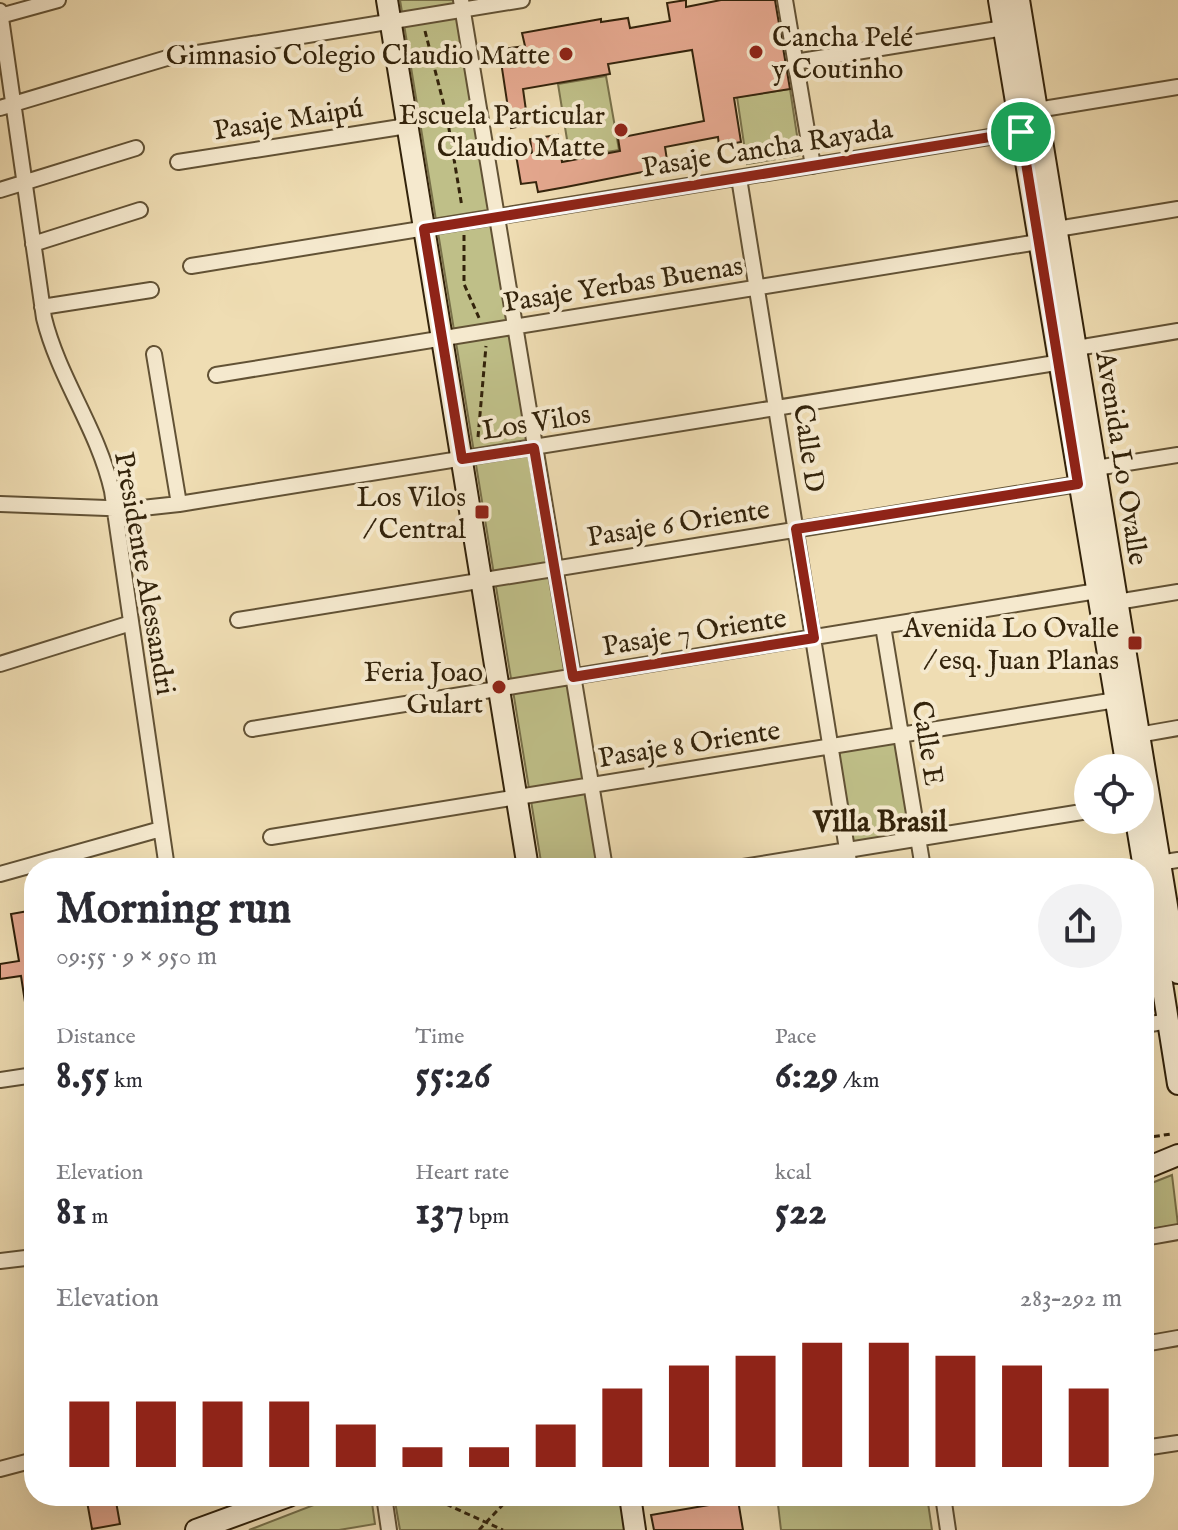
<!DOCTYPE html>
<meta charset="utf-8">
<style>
body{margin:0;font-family:"IM FELL English",serif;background:#f2f2f3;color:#2b2b33;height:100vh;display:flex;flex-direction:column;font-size:30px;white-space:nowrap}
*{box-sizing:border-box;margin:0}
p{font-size:26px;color:#7c7c81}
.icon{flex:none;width:44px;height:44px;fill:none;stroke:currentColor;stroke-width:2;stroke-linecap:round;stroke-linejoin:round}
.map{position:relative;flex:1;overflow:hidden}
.panel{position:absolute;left:24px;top:858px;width:1130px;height:648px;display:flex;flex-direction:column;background:#fff;border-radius:32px;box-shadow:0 8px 32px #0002}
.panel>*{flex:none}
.buttons{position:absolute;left:1074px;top:754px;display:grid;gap:16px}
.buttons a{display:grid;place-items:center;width:80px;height:80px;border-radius:50%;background:#fff;box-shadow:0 8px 32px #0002;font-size:40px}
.pin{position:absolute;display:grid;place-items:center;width:68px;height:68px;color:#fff;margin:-34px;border:4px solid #fff;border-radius:50%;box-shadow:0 2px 8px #0007}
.round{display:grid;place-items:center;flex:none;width:84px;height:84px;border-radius:42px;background:#f2f2f3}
.overview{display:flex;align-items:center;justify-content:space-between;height:136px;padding:0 32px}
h1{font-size:44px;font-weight:700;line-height:60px}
.metrics{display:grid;grid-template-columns:repeat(3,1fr);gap:12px;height:136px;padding:8px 32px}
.metrics div{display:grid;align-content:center}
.metrics b{font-size:40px;font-weight:700}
.metrics small{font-size:22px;font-weight:400}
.metrics p{font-size:22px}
.chart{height:224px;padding:16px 32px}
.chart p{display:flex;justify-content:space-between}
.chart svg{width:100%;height:144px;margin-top:8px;stroke:#8f2418;stroke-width:6}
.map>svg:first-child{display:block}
</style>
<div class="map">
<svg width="1178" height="1530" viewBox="0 0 1178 1530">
<rect width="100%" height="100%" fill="#efddb3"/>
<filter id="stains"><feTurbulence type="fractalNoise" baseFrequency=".0025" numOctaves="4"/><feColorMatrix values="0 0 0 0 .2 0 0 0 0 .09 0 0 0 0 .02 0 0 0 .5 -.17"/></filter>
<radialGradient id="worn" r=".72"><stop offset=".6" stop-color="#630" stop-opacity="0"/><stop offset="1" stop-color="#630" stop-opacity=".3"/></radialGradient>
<path fill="#bfbf88" stroke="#79714a" stroke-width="2" d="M400,0H457L601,868H542Z
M606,76L619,150L570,158L558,84Z
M790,89L800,155L747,164L737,97Z
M892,742L899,745L914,829L909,835L857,844L852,840L839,756L841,751Z
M1172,1175L1178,1225L1144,1230V1186Z
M337,1496H371L375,1524L339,1530H249Z
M394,1496H624L630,1530H400Z
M777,1496H927L932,1530H781Z"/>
<path fill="#e5a88f" stroke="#33230b" stroke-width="2" d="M686,0V7L721,0H775L790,89L734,98L741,142L719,146L718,137L665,147L668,167L566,187L538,192L536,182L521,184L516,155L532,153L530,139L558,135L562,162L620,151L618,138L704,121L692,50L608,64L610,74L523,89L528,125L511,128L500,55H504L503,49L525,46L522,33L601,19V22L628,18L630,28L670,21L667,3Z
M34,910V1014L27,1015L21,976L0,979V964L19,961L11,914Z
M86,1496H115L120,1524L92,1529Z
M738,1500L743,1530H654L651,1515Z"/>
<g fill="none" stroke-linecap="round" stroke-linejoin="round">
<g stroke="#625235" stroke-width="18">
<path id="street" d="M461,0L605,868
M785,0L813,166
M0,11L44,318C59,379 98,429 112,491L167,868
M0,16L58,0
M795,62L1004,28
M0,108L167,58L522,0
M1037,110L1178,87
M178,162L407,126
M739,178L850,868
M0,190L136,148
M1057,229L1178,209
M33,244L140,210
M191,266L1021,132
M42,307L151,290
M1077,348L1178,331
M154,354L179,504
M216,375L1038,242
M1096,468L1178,455
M0,504L133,509L179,504L1068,361
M1117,602L1178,592
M238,620L1078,484
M883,626L923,868
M0,664L131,623
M252,729L1097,591
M1138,735L1178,728
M271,837L1116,700
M1159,863L1178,860
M737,868L1088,811
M0,874L161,829
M1144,1025L1169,1021
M0,1080L34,1075
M1144,1238L1178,1232
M0,1261L34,1257
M1144,1344L1178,1338
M1144,1448L1178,1443
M0,1469L34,1460
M384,1496L389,1530
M943,1496L948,1530"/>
</g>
<g stroke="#33230b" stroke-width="24">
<path id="secondary" d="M387,0L528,868
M999,0L1127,768
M1019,0L1178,973
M1136,820L1144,868
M1144,870L1178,1084
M1144,1169L1178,1155
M630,1496L635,1530
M196,1530L289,1496"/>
</g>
<path stroke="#33230b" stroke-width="3" stroke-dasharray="6 4" stroke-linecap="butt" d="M425,31L447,117L462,207
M464,235V284L480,320
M478,437L486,346
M1144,1138L1171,1134
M428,1496L503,1530
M303,1503L322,1496
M479,1530L511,1496"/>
<use href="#street" stroke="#f5e9ce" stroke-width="14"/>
<use href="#secondary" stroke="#f5e9ce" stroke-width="20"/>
</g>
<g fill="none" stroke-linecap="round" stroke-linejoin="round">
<g stroke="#fff" stroke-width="16">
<path id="route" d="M1021,132L1078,484L796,529L814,638L573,677L534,448L462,459L424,229Z"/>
</g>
<use href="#route" stroke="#8f2418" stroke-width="10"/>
</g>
<g fill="#8f2418" stroke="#f5e9ce" stroke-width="3">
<circle cx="756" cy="52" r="8"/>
<circle cx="566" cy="54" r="8"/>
<circle cx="621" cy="130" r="8"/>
<rect x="474" y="504" width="16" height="16" rx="4"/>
<rect x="1127" y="635" width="16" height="16" rx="4"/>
<circle cx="499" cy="687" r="8"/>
</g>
<g text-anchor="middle" stroke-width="8" stroke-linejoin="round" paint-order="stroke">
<g font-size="28" fill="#33230b" stroke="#f5e9ce" text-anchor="end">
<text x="772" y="46" text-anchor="start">Cancha Pelé<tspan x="772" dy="32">y Coutinho</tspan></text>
<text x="550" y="64">Gimnasio Colegio Claudio Matte</text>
<text x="605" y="124">Escuela Particular<tspan x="605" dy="32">Claudio Matte</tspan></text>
<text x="466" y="506">Los Vilos<tspan x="466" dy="32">/ Central</tspan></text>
<text x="1119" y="637">Avenida Lo Ovalle<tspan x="1119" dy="32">/ esq. Juan Planas</tspan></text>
<text x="483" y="681">Feria Joao<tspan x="483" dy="32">Gulart</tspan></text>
</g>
<g font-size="28" fill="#33230b" stroke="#f5e9ce">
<text transform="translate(288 118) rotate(-9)" y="10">Pasaje Maipú</text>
<text transform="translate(767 147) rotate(-9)" y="10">Pasaje Cancha Rayada</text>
<text transform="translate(623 283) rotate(-9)" y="10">Pasaje Yerbas Buenas</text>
<text transform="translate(536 421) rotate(-9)" y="10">Los Vilos</text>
<text transform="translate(810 448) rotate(82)" y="10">Calle D</text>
<text transform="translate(1123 458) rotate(81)" y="10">Avenida Lo Ovalle</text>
<text transform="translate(678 522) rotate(-9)" y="10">Pasaje 6 Oriente</text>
<text transform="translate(146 573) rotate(80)" y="10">Presidente Alessandri</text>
<text transform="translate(694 631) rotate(-9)" y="10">Pasaje 7 Oriente</text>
<text transform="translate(689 743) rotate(-9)" y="10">Pasaje 8 Oriente</text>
<text transform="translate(929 743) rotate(81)" y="10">Calle E</text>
</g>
<g font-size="30" font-weight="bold" fill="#33230b" stroke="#f5e9ce">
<text x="880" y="831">Villa Brasil</text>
</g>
</g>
<rect width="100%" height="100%" filter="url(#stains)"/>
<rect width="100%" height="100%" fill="url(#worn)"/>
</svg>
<div class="buttons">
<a><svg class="icon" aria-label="locate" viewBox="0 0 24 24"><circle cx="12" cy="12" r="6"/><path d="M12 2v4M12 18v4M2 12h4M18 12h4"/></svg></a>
</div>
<div class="pin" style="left:1021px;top:132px;background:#1e9e55"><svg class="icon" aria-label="arrive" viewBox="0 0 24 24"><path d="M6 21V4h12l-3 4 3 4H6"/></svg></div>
<section class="panel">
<div class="overview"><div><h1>Morning run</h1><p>09:55 · 9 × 950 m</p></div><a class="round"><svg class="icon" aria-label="share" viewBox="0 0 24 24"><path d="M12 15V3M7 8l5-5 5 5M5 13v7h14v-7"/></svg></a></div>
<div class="metrics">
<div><p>Distance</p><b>8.55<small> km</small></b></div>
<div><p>Time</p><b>55:26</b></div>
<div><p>Pace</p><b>6:29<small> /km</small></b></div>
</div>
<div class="metrics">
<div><p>Elevation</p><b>81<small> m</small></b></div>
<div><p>Heart rate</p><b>137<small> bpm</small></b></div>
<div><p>kcal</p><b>522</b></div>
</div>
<div class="chart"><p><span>Elevation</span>283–292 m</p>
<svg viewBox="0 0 160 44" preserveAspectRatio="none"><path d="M5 44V24M15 44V24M25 44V24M35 44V24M45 44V31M55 44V38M65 44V38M75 44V31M85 44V20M95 44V13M105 44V10M115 44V6M125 44V6M135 44V10M145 44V13M155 44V20"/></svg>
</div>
</section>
</div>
